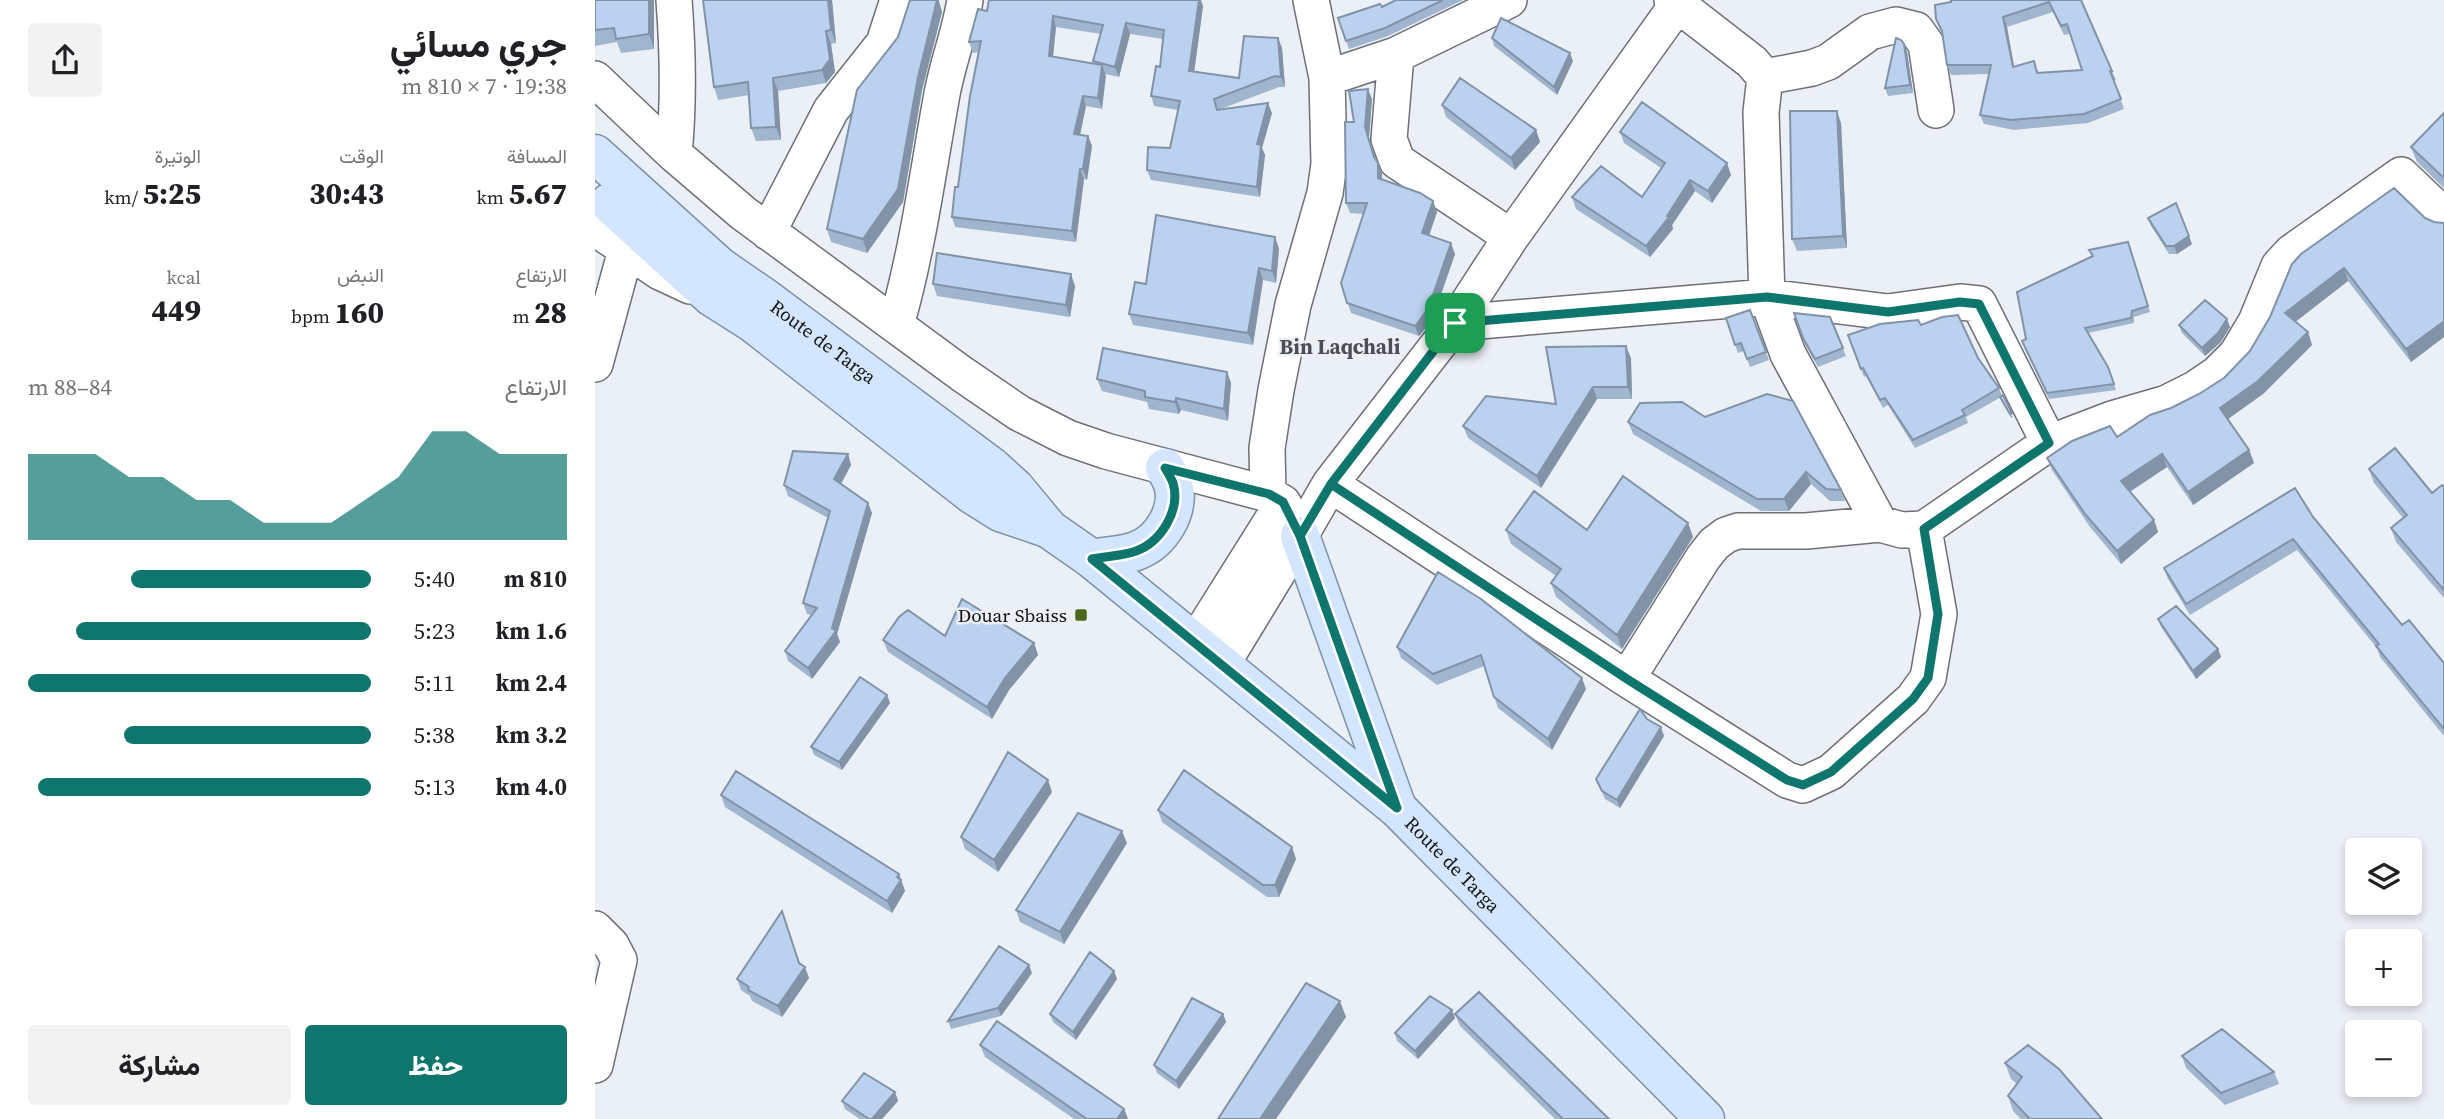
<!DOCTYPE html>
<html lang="ar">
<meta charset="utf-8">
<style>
body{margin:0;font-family:"Source Serif 4",Vazirmatn,serif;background:#f2f2f2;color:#202124;direction:rtl;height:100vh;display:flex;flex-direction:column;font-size:26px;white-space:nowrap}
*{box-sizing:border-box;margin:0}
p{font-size:23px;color:#757577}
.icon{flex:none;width:38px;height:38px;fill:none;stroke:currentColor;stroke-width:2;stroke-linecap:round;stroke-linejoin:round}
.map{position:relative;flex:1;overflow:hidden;direction:ltr}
.panel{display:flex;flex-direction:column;background:#fff;width:595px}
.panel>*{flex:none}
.buttons{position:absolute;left:1750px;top:838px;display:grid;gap:14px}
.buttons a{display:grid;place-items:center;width:77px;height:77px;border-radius:7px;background:#fff;box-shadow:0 4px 10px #0003;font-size:35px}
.pin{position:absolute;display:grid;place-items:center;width:60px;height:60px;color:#fff;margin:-30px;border-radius:14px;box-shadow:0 4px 10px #0006}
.round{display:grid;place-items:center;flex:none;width:74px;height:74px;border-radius:7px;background:#f2f2f2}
.headline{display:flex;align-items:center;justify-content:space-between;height:119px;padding:0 28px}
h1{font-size:38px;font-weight:800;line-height:52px}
.metrics{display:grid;grid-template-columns:repeat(3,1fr);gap:10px;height:119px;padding:7px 28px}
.metrics div{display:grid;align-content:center}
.metrics b{font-size:30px;font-weight:800}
.metrics small{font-size:19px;font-weight:400}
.metrics p{font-size:19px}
.chart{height:196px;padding:14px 28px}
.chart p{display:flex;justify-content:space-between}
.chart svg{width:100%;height:126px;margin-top:7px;fill:#0f766e;opacity:.7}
.button{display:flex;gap:14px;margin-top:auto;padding:14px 28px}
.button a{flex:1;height:80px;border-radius:7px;background:#0f766e;color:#fff;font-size:28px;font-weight:800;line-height:80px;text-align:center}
.button a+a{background:#f2f2f2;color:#202124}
ul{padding:0 28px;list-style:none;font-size:23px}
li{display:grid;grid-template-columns:112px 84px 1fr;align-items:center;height:52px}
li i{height:18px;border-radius:9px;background:#0f766e}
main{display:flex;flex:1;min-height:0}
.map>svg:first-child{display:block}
</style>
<main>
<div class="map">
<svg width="1849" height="1119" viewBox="0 0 1849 1119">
<rect width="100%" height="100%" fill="#ebf0f6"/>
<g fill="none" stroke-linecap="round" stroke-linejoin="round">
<g stroke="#6d7176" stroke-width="38">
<path id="minor" d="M79,0C83,52 84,102 79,154
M1077,0L1157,62L1170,77L1166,112L1172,297L1193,354L1285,524
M801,55L794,139L802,161L916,237
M1170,77L1217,68L1233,62L1275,32L1301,25L1321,30L1331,44L1341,110
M732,78L801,55L914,0
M0,79L79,154L148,213L367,374L424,413L473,438L511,451L673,494L688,503L705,536L735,484L860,323L916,237L1082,5
M0,228L65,272L95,286
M173,232L236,110L289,43L303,0
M860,323L1172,297L1293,312L1365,302L1384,304L1454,443
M301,325C323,249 333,171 347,94C353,62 365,32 370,0
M0,364L31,250
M735,484L1032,679L1192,780L1208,785L1236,772L1318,699L1333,678L1344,614L1329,529
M673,494L672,448L681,390L698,305L730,193L734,164L732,78L716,0
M600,643L688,503
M627,664L705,536
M1032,679L1108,558L1119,544L1131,535L1143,531H1211L1285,524L1307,530L1329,529L1454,443L1517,419L1572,403L1600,389L1622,374L1642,354L1661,322L1684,266L1697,252L1806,175L1849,216
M0,929L16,945L24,960L0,1065"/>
</g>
<g stroke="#7c92aa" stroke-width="41">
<g id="major">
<path id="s1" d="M0,154L125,267L170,298L397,467L420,488L454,529L497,559L802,808L1110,1119"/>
<path d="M14,203L117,297L158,323L378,495L405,512L452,528"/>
<path d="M705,536L802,808"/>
<path d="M497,559C511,556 528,556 541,551C566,542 586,510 578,484C576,478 573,473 570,468"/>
</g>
</g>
<use href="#minor" stroke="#fff" stroke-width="35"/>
<use href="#major" stroke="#d3e6fd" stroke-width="38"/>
</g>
<path fill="#a0b5ce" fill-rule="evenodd" d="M0,0H59V49L26,53L22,42L0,46Z
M108,0H237L241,43L236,44L240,72L231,83L183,91L186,140L161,141L156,128L154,95L123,100L119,87Z
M344,0V2L347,12L327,90L308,202L272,253L236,242L232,229L303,37Z
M801,0H868L793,36L754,49L743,18L787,7Z
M1486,0L1517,71L1521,80L1519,81L1529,109L1493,123L1419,130L1389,124L1385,115L1394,74L1356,75L1352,65L1348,35L1341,19L1340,5ZM1458,12L1469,35L1475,34L1487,70L1444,73L1443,70L1419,67L1412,27Z
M608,6L599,71L644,78L683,38L687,48L690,87H684L623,110L677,113L667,148L670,155L665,197L556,180L552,170L575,148L583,110L559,106L556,96L565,67L568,39L535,34L524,77L510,74L507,109L491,106L485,135L493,136L497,146L492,180L489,179L481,242L360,227L357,217L363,187L384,52L378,53L374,42L392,11ZM461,27L506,34L498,61L499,64L458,56Z
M897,38L978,61L962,95L899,46Z
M1309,44L1312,52L1318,93L1293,96L1290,88Z
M777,99L774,138L780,159L787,173V179L838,201L842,212L834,236L860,254L837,320L824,336L756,313L746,283L769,214L755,213L751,203L759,122Z
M847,105L941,130L945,142L920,170L851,117Z
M1849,113V188L1822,162L1816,147Z
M1246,123L1252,248L1202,251L1197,239Z
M1025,132L1136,175L1117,203L1100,191L1077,225L1078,229L1055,257L981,209L977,197H1047L1066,168L1029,143Z
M1553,218L1597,244L1582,254H1574L1556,226Z
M1830,218L1839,222L1849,223V337L1816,362L1753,281L1700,322L1713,332L1717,345L1668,394L1633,419L1654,450L1659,463L1598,505L1572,467L1535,492L1559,520L1563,532L1526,564L1495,527L1457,470L1452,458L1522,437L1604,394L1629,378L1655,351L1675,317L1697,264Z
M680,237L684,249L681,283L668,280L658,345L538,325L534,314L551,284Z
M1533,242L1555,312L1539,317V323L1493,333L1513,367L1521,390L1454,399L1427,341L1431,339L1497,257L1494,250Z
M338,284L480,286L475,317L342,296Z
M1155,310L1174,360L1155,367L1149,351L1143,353L1131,318Z
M1199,313L1235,317L1251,356L1223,367L1211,346Z
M1326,325L1383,358L1404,388L1407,396L1418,417L1416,418L1407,401L1406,397L1371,417L1373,423L1320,448L1293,405L1288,408L1271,376L1269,377L1253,335Z
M1584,325L1635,327L1626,342L1610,356L1587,333Z
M1036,358L1037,399H1002L946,488L873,438L868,426L961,404Z
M632,372L636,383L633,421L586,410L584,414L554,409L552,402L507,391L502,379Z
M1110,417L1246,490L1250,501H1235L1216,484L1194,511H1166L1038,434L1033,422Z
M253,454L256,465L246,484L273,503L277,513L242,634L245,642L217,679L193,661L190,651L216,615L212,614L208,603L233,518L193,496L189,485Z
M1774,469L1837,493L1849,487V598L1801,542L1796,528L1808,518L1779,483Z
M1718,517L1807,625L1849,663V736L1785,657L1782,648L1702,550L1595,615L1573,579L1569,568Z
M1093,523L1098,537L1027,649L961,597L956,583L961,576L916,544L911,530H992Z
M843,572L991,689L957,750L903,708L889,666L842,685L806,658L802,647Z
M1563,619L1623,649L1626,657L1601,679L1566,627Z
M350,636L439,643L443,655L414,690L397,719L293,652L288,640Z
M292,695L295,703L247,770L219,755L216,747Z
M1052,719L1069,736L1025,808L1010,799L1001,779Z
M457,792L403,872L370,849L366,837Z
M126,795L304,874L310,891L297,913L130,807Z
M563,810L701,859L684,897H672L567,822Z
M532,843L469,944L425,922L421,910Z
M205,964L214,978L187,1017L157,1001L155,996L146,990L142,979Z
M519,971L522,979L481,1040L458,1022L455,1014Z
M437,973L406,1016L356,1029L353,1021Z
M857,1010L860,1018L823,1059L802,1041L800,1033Z
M628,1014L631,1022L584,1089L562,1073L559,1065Z
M860,1014L1014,1119H960L865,1026Z
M385,1045L529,1109L533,1119H479L390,1057Z
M1587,1056L1679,1072L1684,1084L1630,1105L1591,1068Z
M1410,1063L1507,1119H1426L1418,1111L1413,1096L1422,1084L1416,1079Z
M300,1092L303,1101L287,1119H265L250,1109L247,1101Z"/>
<path fill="#8293a7" d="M54,0H59V49L54,34Z
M233,0H237L241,43L236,30Z
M338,0H344V2L347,12L327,90L308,202L272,253L268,239Z
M604,0H606L608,6L598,81L594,71Z
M458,16L461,27L457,66L454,56Z
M1408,17L1412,27L1421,77L1418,67Z
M531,23L535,34L524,77L520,67Z
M231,31L236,44L240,72L231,83L227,70Z
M683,38L687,48L690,87L686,77Z
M1309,44L1312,52L1318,93L1315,85Z
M975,53L978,61L962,95L959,87Z
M507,65L511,76L507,109L503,98Z
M178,78L183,91L186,140L181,127Z
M773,89L777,99L774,138L783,168L770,127Z
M488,96L491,106L483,144L479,134Z
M673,103L677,113L667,148L670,155L665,197L662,187V144Z
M1242,111L1246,123L1252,248L1248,236Z
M941,130L945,142L920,170L916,158Z
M493,136L497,146L492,180L488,169Z
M783,163L787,173V189L783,178Z
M1132,163L1136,175L1117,203L1113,191Z
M485,169L489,179L481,242L477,231Z
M1095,180L1100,191L1077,225L1078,229L1055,257L1051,246Z
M838,201L842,212L831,244L827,233Z
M1594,236L1597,244L1582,254L1579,246Z
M680,237L684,249L681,283L677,271Z
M856,243L860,254L837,320L824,336L820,326Z
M664,268L668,280L658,345L653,333Z
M1749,268L1753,281L1695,326L1690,313Z
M476,274L480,286L475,317L471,305Z
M1632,319L1635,327L1626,342L1610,356L1607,348Z
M1848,322L1849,325V337L1816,362L1811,349Z
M1713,332L1717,345L1668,394L1630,421L1625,408Z
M1031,346L1036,358L1037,399L1033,387Z
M632,372L636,383L633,421L629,409Z
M998,387L1002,399L946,488L942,476Z
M581,398L586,410L584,414L580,402Z
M1654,450L1659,463L1598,505L1593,492Z
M253,454L256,465L243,489L239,479Z
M1567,454L1572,467L1531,494L1526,481Z
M1211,472L1216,484L1194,511L1189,499Z
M273,503L277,513L242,634L245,642L217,679L213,668L237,628Z
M1559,520L1563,532L1526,564L1522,551Z
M1093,523L1098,537L1027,649L1022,635Z
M439,643L443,655L414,690L397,719L392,707L410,678Z
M1623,649L1626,657L1601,679L1598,671Z
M987,678L991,689L957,750L953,739Z
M292,695L295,703L247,770L244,762Z
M1066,727L1069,736L1025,808L1022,800Z
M453,780L457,792L403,872L399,860Z
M527,831L532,843L469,944L465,932Z
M697,847L701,859L684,897L680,885Z
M304,874L310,891L297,913L292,901Z
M434,965L437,973L406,1016L403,1008Z
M210,967L214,978L187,1017L183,1006Z
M519,971L522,979L481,1040L478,1032Z
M745,1001L751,1017L681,1119H665Z
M857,1010L860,1018L823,1059L820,1051Z
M628,1014L631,1022L584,1089L581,1081Z
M300,1092L303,1101L287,1119H277Z
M529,1109L533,1119H522Z"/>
<path fill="#bad2ef" stroke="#8293a7" stroke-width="2" fill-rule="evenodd" d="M0,0H54V34L21,39L19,28L0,30Z
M108,0H233L236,30L231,31L235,59L227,70L178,78L181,127L156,128L153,82L119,87Z
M315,0H342L323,77L303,189L268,239L232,229L262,90L303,37Z
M394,0H604L594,71L644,78L649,36L683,38L686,77L680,76L619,99L622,110L673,103L662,144L666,145L662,187L552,170L553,147L575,148L585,101L556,96L561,66L565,67L569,30L531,23L520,67L498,61L508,25L458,16L454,56L507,65L503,98L488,96L479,134L493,136L488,169H485L477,231L357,217L360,187H363L375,96L386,41L374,42L383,9L392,11Z
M801,0H848L790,28L751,41L743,18L785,4L787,7Z
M1356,0H1486L1517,71H1515L1526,99L1489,114L1416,120L1385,115L1396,65H1352L1347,31L1341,19L1340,5L1356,2ZM1454,2L1466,26L1472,24L1487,70L1442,73L1439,61L1418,67L1408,17Z
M906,18L975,53L959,87L897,38Z
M1301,38L1306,40L1309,44L1315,85L1290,88Z
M865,78L941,130L916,158L847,105Z
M773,89L770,127L779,157L783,163V178L825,193L838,201L827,233L856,243L833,309L820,326L752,303L746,283L772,203H751L750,122H759L754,91Z
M1047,102L1132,163L1113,191L1095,180L1072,216L1074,217L1051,246L977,197L1006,166L1047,197L1070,163L1025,132Z
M1195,111H1242L1248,236L1197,239Z
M1849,113V178L1816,147Z
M1799,188L1830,218L1839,222L1849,223V323L1848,322L1811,349L1749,268L1690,313L1713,332L1663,381L1625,408L1654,450L1593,492L1567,454L1526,481L1559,520L1522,551L1490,514L1452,458L1477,441L1515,426L1522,437L1555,415L1576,408L1604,394L1629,378L1655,351L1675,317L1697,264L1706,254Z
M1581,203L1594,236L1579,246H1571L1553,218Z
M561,215L680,237L677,271L664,268L653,333L534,314L540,282L551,284Z
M1533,242L1553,306L1537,311L1536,318L1490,328L1513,367L1519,384L1452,393L1427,341L1431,339L1422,292L1498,256L1494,250Z
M342,253L476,274L471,305L338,284Z
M1610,300L1632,319L1623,333L1607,348L1584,325Z
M1155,310L1171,352L1152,359L1146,343L1140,345L1131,318Z
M1199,313L1235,317L1248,348L1220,359L1208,338Z
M1363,315L1383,358L1404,388L1367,410L1370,415L1318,440L1290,398L1285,400L1268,368L1266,369L1253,335L1285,324L1323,320L1326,325L1347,317Z
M1031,346L1033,387H998L942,476L868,426L891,396L961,404L951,347Z
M508,348L632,372L629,409L581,398L580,402L550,397V391L502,379Z
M1172,394L1198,401L1246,490L1231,489L1211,472L1189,499H1162L1033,422L1045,403L1087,402L1110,417Z
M1408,395L1417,413L1415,414L1405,397Z
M1800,448L1837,493L1847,485L1849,487V590L1796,528L1812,515L1774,469Z
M198,451L253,454L239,479L273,503L237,628L241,631L213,668L190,651L222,608L208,603L235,511L189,485Z
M1028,476L1093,523L1022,635L956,583L966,569L911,530L939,491L992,530Z
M1700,488L1718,517L1807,625L1814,620L1849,663V729L1781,646L1784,644L1698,539L1591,604L1569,568Z
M843,572L886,599L987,678L953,739L899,697L886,655L838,674L802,647Z
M367,599L439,643L410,678L392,707L288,640L304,617L313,610L350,636Z
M1581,606L1623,649L1598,671L1563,619Z
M265,677L292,695L244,762L216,747Z
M1045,709L1052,719L1066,727L1022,800L1007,791L1001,779Z
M413,752L453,780L399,860L366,837Z
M589,770L697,847L680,885H668L563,810Z
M141,771L304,874L302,877L306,880L292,901L126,795Z
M483,813L527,831L465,932L421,910Z
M187,911L204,963L210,967L183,1006L153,990L154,987L142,979Z
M404,946L434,965L403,1008L353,1021Z
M495,952L519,971L478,1032L455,1014Z
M711,983L745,1001L665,1119H623Z
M884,992L1014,1119H968L860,1014Z
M835,996L857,1010L820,1051L800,1033Z
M597,998L628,1014L581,1081L559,1065Z
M402,1021L529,1109L522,1119H492L385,1045Z
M1627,1029L1679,1072L1626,1093L1587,1056Z
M1433,1045L1464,1069L1507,1119H1435L1413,1096L1427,1077L1410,1063Z
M269,1073L300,1092L277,1119H274L247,1101Z"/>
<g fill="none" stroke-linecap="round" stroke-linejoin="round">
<g stroke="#fff" stroke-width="14">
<path id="route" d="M860,323L736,484L705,536L688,502L674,494L570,468C573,473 576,478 578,483C586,510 566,542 541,551C528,556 511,556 497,559L802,808L705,536L736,484L1032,679L1192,780L1208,785L1236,772L1318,699L1333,678L1343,614L1329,529L1454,443L1384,304L1365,302L1293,312L1172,297L860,323"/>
</g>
<use href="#route" stroke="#0f766e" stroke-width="9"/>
</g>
<rect fill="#4a671c" stroke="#ebf0f6" stroke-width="2.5" x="479" y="608" width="14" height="14" rx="3.5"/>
<g text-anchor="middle" stroke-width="5" stroke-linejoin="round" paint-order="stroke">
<g font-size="19" fill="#111315" stroke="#ebf0f6">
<text dy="7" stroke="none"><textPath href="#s1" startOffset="296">Route de Targa</textPath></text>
<text dy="7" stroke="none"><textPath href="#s1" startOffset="1116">Route de Targa</textPath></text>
</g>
<g font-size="19" fill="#111315" stroke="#ebf0f6" text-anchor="end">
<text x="472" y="622">Douar Sbaiss</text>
</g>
<g font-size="21" font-weight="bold" fill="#4b4f54" stroke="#ebf0f6">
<text x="745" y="354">Bin Laqchali</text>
</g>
</g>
</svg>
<div class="buttons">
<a><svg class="icon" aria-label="layers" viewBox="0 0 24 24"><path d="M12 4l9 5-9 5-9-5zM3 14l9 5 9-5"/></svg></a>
<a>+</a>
<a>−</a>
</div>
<div class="pin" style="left:860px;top:323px;background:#1e9e55"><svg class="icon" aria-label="arrive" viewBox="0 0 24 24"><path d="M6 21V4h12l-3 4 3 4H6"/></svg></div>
</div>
<section class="panel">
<div class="headline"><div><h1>جري مسائي</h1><p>19:38 · 7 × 810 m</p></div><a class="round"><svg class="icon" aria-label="share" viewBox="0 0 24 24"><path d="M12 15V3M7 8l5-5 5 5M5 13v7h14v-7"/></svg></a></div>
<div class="metrics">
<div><p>المسافة</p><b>5.67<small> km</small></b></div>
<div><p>الوقت</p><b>30:43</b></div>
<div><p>الوتيرة</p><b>5:25<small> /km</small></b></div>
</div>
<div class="metrics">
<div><p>الارتفاع</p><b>28<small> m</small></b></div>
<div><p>النبض</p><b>160<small> bpm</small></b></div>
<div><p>kcal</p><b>449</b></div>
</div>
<div class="chart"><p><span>الارتفاع</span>84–88 m</p>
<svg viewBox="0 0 160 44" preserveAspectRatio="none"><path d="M0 44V14L10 14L20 14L30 22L40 22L50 30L60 30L70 38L80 38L90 38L100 30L110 22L120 6L130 6L140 14L150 14L160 14V44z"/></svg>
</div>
<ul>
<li><b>810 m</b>5:40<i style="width:70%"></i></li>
<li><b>1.6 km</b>5:23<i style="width:86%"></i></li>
<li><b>2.4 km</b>5:11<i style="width:100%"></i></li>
<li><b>3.2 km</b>5:38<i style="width:72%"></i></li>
<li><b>4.0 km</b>5:13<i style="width:97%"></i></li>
</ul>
<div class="button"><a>حفظ</a><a>مشاركة</a></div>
</section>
</main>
